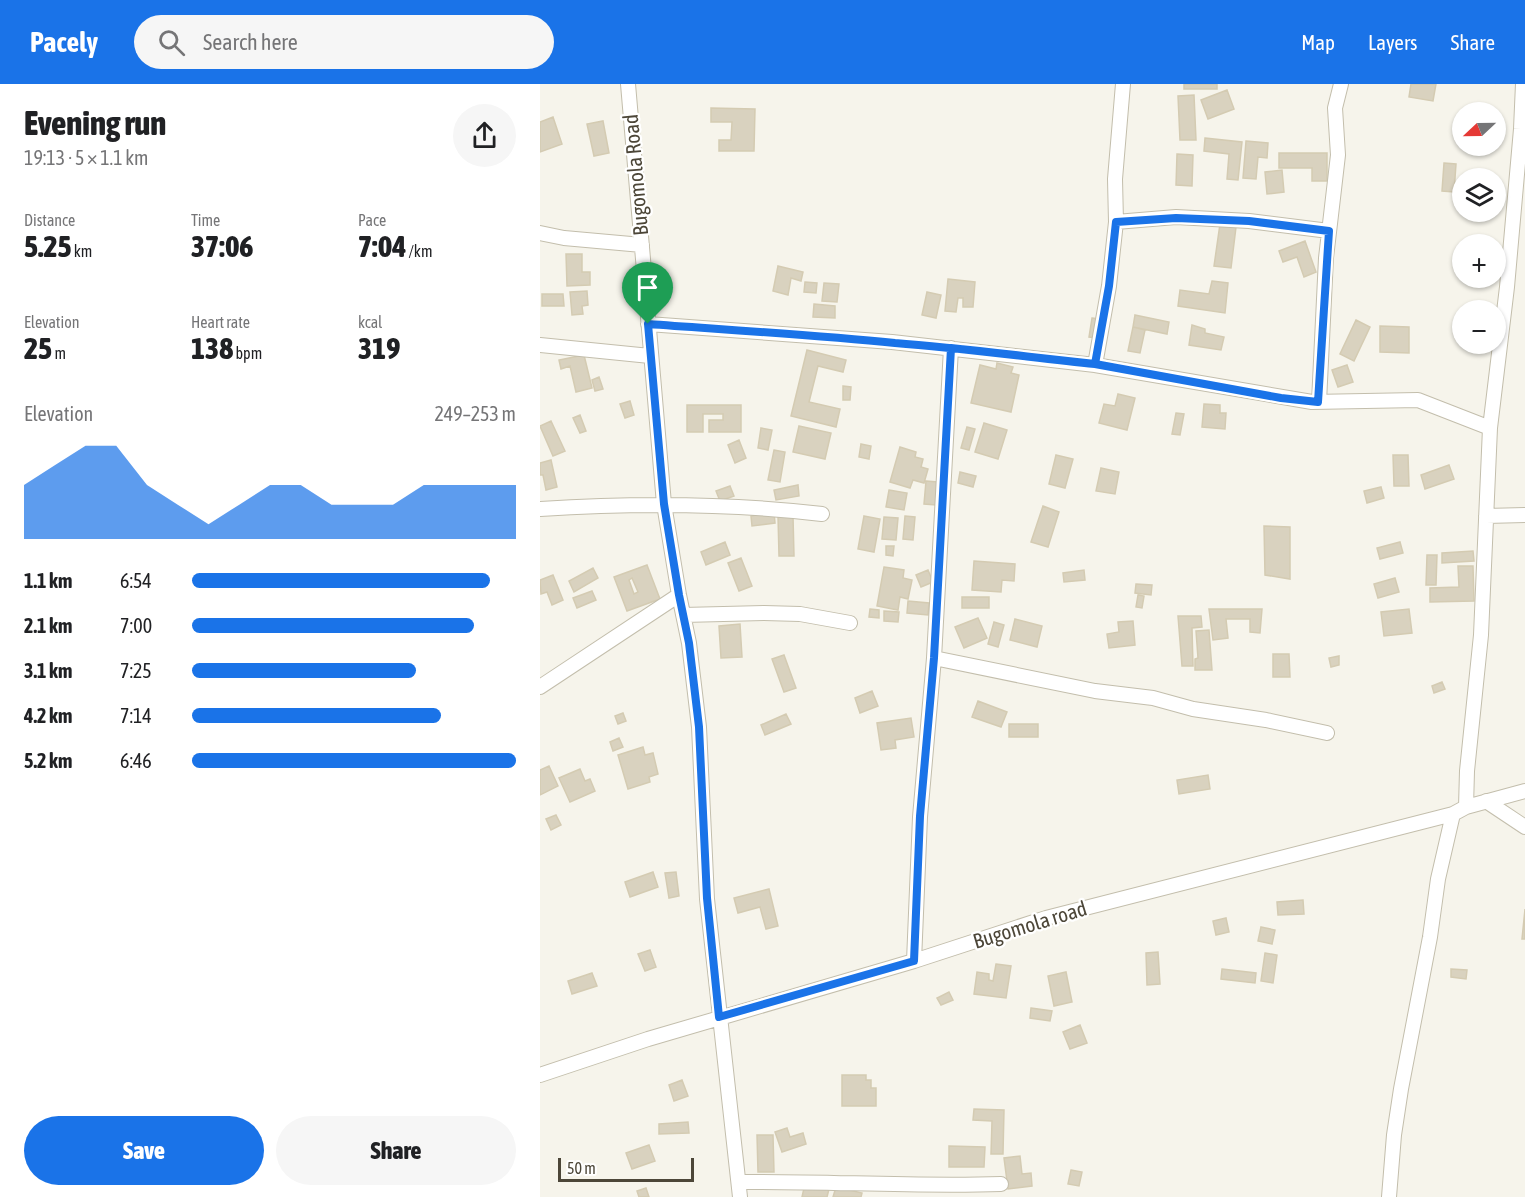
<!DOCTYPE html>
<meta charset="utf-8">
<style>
body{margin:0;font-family:"Asap Condensed",sans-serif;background:#f6f6f6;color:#202124;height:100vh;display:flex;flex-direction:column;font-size:22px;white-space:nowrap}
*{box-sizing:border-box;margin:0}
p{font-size:20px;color:#757577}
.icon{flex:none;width:33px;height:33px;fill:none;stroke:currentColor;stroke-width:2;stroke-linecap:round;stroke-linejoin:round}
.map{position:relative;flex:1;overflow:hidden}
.sheet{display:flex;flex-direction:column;background:#fff;width:540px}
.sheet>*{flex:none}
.needle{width:39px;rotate:248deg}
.controls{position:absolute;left:912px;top:18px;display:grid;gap:12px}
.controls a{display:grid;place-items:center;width:54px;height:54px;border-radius:50%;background:#fff;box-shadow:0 2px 4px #0004;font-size:30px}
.scale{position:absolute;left:18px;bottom:15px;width:136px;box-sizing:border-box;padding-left:6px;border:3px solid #4c4638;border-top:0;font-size:16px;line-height:21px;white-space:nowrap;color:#4c4638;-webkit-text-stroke:4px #fff;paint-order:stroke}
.pin{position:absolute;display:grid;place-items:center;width:51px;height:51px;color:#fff;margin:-62px -26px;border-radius:50% 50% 50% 0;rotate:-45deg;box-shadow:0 0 6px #0007}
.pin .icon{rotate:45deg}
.round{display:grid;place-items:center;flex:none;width:63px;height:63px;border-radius:32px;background:#f6f6f6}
.headline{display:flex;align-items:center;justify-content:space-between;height:102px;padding:0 24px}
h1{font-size:33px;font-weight:800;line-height:45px}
.stats{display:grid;grid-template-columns:repeat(3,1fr);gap:9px;height:102px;padding:6px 24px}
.stats div{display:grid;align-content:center}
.stats b{font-size:30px;font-weight:800}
.stats small{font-size:16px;font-weight:400}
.stats p{font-size:16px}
.chart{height:168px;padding:12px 24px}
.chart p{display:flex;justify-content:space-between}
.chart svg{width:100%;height:108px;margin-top:6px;fill:#1a73e8;opacity:.7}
.button{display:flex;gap:12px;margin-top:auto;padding:12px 24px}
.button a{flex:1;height:69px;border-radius:36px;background:#1a73e8;color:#fff;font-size:24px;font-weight:800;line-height:69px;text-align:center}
.button a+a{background:#f6f6f6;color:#202124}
ul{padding:0 24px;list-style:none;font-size:20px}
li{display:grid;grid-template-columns:96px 72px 1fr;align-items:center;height:45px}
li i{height:15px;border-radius:8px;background:#1a73e8}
header{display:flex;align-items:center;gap:36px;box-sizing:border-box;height:84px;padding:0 30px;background:#1a73e8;color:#fff}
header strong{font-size:28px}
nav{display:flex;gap:33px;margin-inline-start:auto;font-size:21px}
.search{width:420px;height:54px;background:#f6f6f6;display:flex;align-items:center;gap:15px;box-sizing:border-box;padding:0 21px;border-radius:33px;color:#757577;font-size:22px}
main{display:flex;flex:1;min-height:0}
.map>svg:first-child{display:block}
</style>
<header>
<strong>Pacely</strong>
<div class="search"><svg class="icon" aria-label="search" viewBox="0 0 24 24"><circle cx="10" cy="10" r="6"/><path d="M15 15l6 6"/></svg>Search here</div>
<nav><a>Map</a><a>Layers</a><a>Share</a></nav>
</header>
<main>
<section class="sheet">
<div class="headline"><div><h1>Evening run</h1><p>19:13 · 5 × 1.1 km</p></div><a class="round"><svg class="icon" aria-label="share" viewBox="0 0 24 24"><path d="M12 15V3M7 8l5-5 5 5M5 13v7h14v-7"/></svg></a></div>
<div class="stats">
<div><p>Distance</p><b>5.25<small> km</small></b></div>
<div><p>Time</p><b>37:06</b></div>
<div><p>Pace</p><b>7:04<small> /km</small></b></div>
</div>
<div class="stats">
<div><p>Elevation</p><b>25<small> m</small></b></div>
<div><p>Heart rate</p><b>138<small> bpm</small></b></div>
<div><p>kcal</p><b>319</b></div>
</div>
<div class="chart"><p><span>Elevation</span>249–253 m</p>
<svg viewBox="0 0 160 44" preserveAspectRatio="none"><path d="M0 44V22L10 14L20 6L30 6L40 22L50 30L60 38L70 30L80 22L90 22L100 30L110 30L120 30L130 22L140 22L150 22L160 22V44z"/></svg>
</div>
<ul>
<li><b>1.1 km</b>6:54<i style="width:92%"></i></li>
<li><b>2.1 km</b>7:00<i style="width:87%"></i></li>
<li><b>3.1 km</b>7:25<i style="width:69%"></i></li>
<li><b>4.2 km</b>7:14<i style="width:77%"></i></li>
<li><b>5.2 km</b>6:46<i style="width:100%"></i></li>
</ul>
<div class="button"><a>Save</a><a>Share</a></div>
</section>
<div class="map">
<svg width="985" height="1113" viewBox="0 0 985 1113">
<rect width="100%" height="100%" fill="#f6f4eb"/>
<path fill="#d9d2bf" stroke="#d4cbb2" stroke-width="1.5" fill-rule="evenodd" d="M644,0H677V5H644Z
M871,0H896L893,17L869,13Z
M687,6L694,25L668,35L661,16Z
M654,11L656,56H640L638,12Z
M171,24L215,25L214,67H179V56H191L192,38H171Z
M13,33L22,60L0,68V38Z
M63,37L69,69L54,72L47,40Z
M665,54L702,58L698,96L687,95L689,70L664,67Z
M706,57L728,59L727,74L718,73L716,95L703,94Z
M739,69H787V97H772V84H739Z
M637,70L653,71L652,102L636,101Z
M904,79L916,80L914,108L902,107Z
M742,86L744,108L727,110L725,88Z
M680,140L696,143L691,184L674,182Z
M765,157L776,188L764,193L757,173L743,178L739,167Z
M26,170H42V188H50V201L27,202Z
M238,182L263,188L261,197L251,194L248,211L233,207Z
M408,195L435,198L433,223H423V214H418L416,228L405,227Z
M672,197L688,199L685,229L638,222L640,206L669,210Z
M265,198L277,199L276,209L264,208Z
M284,199L299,200L297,218L282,217Z
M47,207L48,221L42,222L43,230L32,231L30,208Z
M387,208L401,211L396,234L382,231Z
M2,210H23L24,222H2Z
M274,220L295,222V234L273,233Z
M595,231L629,238L627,250L593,243Z
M552,234L559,235L556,254L549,253Z
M816,236L830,243L814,277L800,270Z
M652,241L665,245V249L684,253L681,266L649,261Z
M840,242L869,243V269L840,268Z
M593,243L605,246L600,269L588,267Z
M267,266L306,276L303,288L278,282L269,318L300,325L296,343L251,332Z
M44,271L52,304L36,308L30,282L21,285L19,276Z
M457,279L473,283L471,289L479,291L471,328L431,319L440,281L456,285Z
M807,281L813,298L798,303L792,286Z
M59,293L63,305L55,307L52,296Z
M303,302L311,303L310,316H303Z
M578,310L595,314L587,346L559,339L564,320L575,322Z
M90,317L94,331L85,334L80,320Z
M664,320L680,321V329H686L685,345L662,343Z
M147,321H201V348H169V336H183V330H163V348H147Z
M636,329L644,330L640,351L632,350Z
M40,331L46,347L40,349L33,334Z
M11,337L25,367L13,372L0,342Z
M444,339L467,346L458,375L435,368Z
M259,342L291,349L285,375L253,368Z
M427,343L435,345L429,366L421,364Z
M221,344L232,346L228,366L218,364Z
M199,356L206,374L195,379L188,361Z
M321,360L331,362L329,375L319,373Z
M360,363L376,368L375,373L383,375L381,383L388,385L384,399L373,396L370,404L350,398Z
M234,366L245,368L240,398L228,396Z
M516,371L533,375L525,404L509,400Z
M853,371H868L869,402H854Z
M11,376L17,403L6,406L3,391H0V379Z
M909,381L914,395L885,405L881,391Z
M561,384L579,388L575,410L556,407Z
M420,388L436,392L433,403L418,399Z
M386,397L398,398L396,421L384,420Z
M258,401L259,412L236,416L234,406Z
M190,402L194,412L180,417L176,407Z
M841,403L844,414L827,419L824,407Z
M349,406L367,409L364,426L346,423Z
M503,422L519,428L508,463L491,458Z
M234,428L235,439L212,442L211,432Z
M238,432H253L254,472H239Z
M324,432L340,435L334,468L318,465Z
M365,432L375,433L373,456L363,455Z
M344,433L358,434L356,456L342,455Z
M724,442L750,443V495L725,491Z
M185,458L190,471L166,481L161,468Z
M860,458L863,469L840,475L837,464Z
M346,462H354L353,472L346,471Z
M933,467L934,477L902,479V469Z
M887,471H897L896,501H886Z
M201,474L212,502L199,507L188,479Z
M434,477L475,480L474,497L462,496L461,508L432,506Z
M107,481L120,515L87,527L74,493ZM92,494L98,508L94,510L89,496Z
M918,482H933L934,517L890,518V504L919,503Z
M344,483L364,486L363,494L372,496L368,515L360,513L358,526L337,522Z
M53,484L58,494L34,508L29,497Z
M388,486L393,498L381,503L376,491Z
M544,486L545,496L524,498L523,489Z
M13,491L23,516L12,521L7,508L1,510L0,496Z
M855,494L859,508L838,514L834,500Z
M596,500L612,501L611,511L595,509Z
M52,507L56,516L37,524L33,514Z
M598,511L604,512L602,524L596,523Z
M422,513H449V524H422Z
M368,517L389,519L388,531L367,529Z
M330,525L339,526V534L329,533Z
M669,525H722L720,549L710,548V535H686L688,554L673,556Z
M869,525L872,549L844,552L841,528Z
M344,527L359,528L358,538L344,537Z
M638,532H661L662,543L652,544L653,582H642Z
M438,534L447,554L424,564L415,543Z
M475,535L502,542L497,563L470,556Z
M593,537L595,561L569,564L567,550L579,548L578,538Z
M454,538L464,541L458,563L448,560Z
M200,540L202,573L181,574L179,542Z
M669,546L672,586H655V575L658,574L656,547Z
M733,570H749L750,593H733Z
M244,571L256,604L244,608L232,575Z
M799,572V581L791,583L789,574Z
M902,598L905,605L894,609L892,602Z
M332,607L338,622L320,629L315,614Z
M438,617L467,628L461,643L432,633Z
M83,629L86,637L78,640L75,632Z
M246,630L251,640L225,651L221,641Z
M371,634L374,653L355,656L356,664L341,666L337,639Z
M469,640H498V653H469Z
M79,654L83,663L73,667L70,658Z
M103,663L105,671L113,669L118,690L109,693L110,698L88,705L78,671Z
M9,682L18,702L0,711V686Z
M40,685L45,697L50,695L55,707L30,718L19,694Z
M668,691L670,705L639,710L637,696Z
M16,731L21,741L11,746L6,735Z
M113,788L118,803L90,813L85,798Z
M136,788L139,812L129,814L125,789Z
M229,805L238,842L226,845L220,823L198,829L194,814Z
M763,816L764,830L738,831L737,818Z
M985,825V855H982Z
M686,834L689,848L676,851L673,837Z
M721,843L735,846L732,860L718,857Z
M110,866L116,883L105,887L98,870Z
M618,868L620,900L607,901L606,869Z
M725,869L737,871L733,899L721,897Z
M456,880L471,882L466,914L434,910L437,888L449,890V896L453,897Z
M682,885L716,889L715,899L681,895Z
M911,885L927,886L926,895L911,893Z
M526,888L532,918L514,922L508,892Z
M52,889L57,902L32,910L28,897Z
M409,908L413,916L401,921L397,914Z
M491,924L512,927L510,937L490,934Z
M540,941L547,959L530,965L523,948Z
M302,991H326V996H331V1004H336V1022H302Z
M142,996L148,1012L134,1017L129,1001Z
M434,1025L464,1026L463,1070H451L452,1037L433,1036Z
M148,1038L149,1049L119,1050V1040Z
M247,1044L250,1053L263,1049L266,1060L242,1068L235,1048Z
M217,1051H233L234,1088H218Z
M109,1061L115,1077L92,1085L86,1069Z
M409,1062L445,1063L444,1083H409Z
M480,1072L482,1090L491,1089L492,1102L468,1105L464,1074Z
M531,1086L542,1088L539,1102L528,1100Z
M265,1100L289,1105L287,1113H262Z
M296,1103L322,1109L321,1113H293Z
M106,1104L109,1113H99L97,1107Z"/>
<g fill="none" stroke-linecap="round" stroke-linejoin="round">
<g stroke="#c3beac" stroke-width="16">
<path id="street" d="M88,0L124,420L139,511L149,559L159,643L167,815L200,1113
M576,138L636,133L709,137L789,147
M0,149L24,154L102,161
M108,240L352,258L555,281L772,318L878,316L950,344
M0,261L110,272
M555,281L569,202L576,138L575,95L583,0
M779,318L786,174L798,71L795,24L801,0
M0,425C94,419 188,419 282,430
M946,432L985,431
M143,531L224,529L260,530L310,539
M394,574L555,607L613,614L653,625L726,636L787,649
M0,603L139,511
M946,717L985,743
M926,723L927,687L941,551L950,344L967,203L981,45L983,0
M374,877L380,733L394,574L411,264
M0,991L108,955L374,877L506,834L913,730L926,723L985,707
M199,1098C287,1097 374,1103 461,1100
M849,1113L854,1051L861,1005L890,853L898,795L913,730"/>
</g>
<use href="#street" stroke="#fff" stroke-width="14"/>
</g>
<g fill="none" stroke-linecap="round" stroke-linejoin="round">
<g stroke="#fff" stroke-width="12">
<path id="route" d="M108,240L124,420L139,511L149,559L159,643L167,814L179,933L374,877L380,732L394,574L411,264L555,280L741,314L778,318L789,147L709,137L636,134L576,138L569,202L555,280C488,273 422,264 355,259C273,251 190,246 108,240"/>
</g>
<use href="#route" stroke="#1a73e8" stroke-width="8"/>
</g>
<g text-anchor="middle" stroke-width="4.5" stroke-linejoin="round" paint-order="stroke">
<g font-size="21" fill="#4c4638" stroke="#fff">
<text transform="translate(96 91) rotate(-95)" y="7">Bugomola Road</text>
<text transform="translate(490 841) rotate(-17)" y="7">Bugomola road</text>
</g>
</g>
</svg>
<div class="controls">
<a><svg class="needle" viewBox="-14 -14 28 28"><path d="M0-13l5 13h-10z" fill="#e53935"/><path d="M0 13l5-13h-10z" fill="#757577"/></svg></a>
<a><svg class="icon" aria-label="layers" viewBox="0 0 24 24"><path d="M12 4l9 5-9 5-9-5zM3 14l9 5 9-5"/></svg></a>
<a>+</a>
<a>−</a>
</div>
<div class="scale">50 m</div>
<div class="pin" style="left:108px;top:240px;background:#1e9e55"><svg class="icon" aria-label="arrive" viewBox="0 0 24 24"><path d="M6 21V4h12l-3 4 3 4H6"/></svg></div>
</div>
</main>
